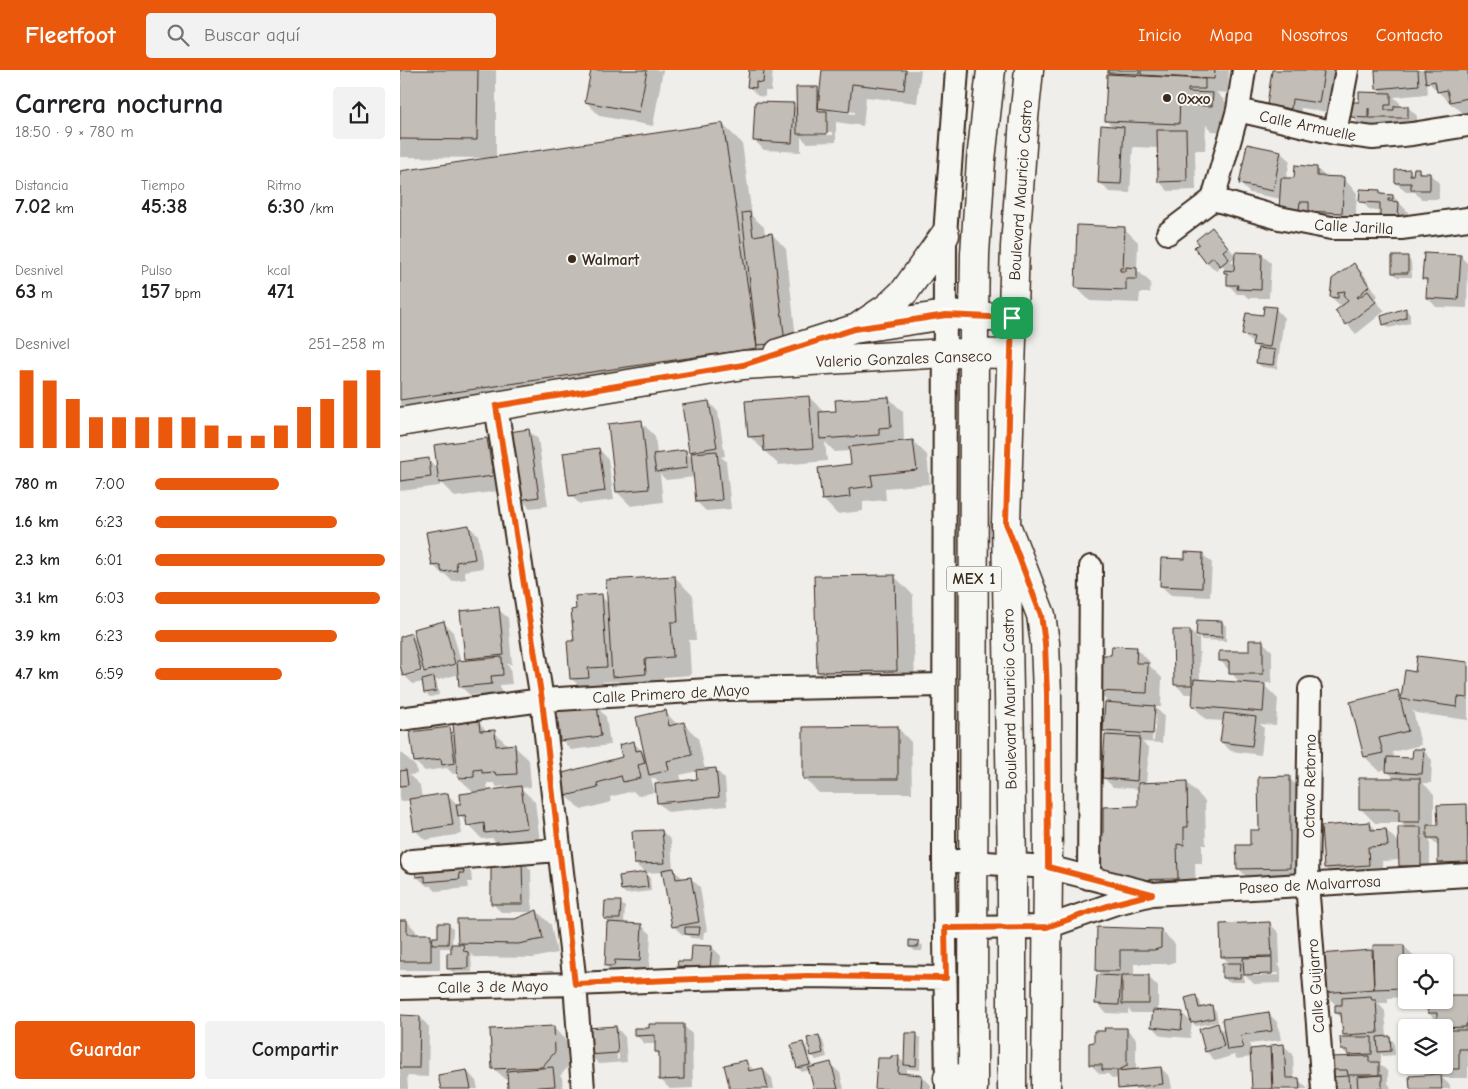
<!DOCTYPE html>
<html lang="es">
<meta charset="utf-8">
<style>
body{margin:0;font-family:"Comic Neue",sans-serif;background:#f2f2f2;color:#202124;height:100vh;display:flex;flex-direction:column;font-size:19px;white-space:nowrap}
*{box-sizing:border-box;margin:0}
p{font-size:16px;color:#757577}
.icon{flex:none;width:28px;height:28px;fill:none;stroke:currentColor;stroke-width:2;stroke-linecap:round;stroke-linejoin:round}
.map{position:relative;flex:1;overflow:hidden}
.drawer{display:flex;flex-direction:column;background:#fff;width:400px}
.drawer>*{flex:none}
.tools{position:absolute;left:998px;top:884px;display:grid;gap:10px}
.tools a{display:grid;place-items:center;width:55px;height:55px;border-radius:5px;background:#fff;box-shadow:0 1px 4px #0004;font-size:25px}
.pin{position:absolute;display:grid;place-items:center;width:42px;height:42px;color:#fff;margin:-21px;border-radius:10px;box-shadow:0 2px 8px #0006}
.round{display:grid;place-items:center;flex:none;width:52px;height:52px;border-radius:5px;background:#f2f2f2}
.summary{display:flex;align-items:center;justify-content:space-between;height:85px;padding:0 15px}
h1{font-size:28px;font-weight:600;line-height:38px}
.stats{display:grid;grid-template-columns:repeat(3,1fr);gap:8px;height:85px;padding:5px 15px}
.stats div{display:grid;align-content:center}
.stats b{font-size:21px;font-weight:600}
.stats small{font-size:14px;font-weight:400}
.stats p{font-size:14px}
.chart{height:140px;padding:10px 15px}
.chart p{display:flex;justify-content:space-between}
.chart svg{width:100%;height:90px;margin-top:5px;stroke:#ea580c;stroke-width:6}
.primary-button{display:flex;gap:10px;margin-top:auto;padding:10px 15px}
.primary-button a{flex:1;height:58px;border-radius:5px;background:#ea580c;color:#fff;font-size:20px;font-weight:600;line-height:58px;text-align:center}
.primary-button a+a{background:#f2f2f2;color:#202124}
ul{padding:0 15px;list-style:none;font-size:16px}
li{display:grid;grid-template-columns:80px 60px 1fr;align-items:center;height:38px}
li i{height:12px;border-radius:6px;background:#ea580c}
header{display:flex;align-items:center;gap:30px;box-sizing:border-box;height:70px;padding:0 25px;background:#ea580c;color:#fff}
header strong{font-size:24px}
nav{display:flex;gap:28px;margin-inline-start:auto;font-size:18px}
.search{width:350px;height:45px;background:#f2f2f2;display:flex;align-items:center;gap:12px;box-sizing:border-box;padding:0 18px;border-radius:5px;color:#757577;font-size:19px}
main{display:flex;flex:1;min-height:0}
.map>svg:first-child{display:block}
</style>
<header>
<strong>Fleetfoot</strong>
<div class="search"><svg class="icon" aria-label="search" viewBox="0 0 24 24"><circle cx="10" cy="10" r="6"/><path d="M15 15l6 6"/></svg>Buscar aquí</div>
<nav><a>Inicio</a><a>Mapa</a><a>Nosotros</a><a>Contacto</a></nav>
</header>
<main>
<section class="drawer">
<div class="summary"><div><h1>Carrera nocturna</h1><p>18:50 · 9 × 780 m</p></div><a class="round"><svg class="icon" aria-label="share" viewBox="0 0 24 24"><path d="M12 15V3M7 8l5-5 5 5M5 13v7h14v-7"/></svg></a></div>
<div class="stats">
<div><p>Distancia</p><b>7.02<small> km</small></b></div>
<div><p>Tiempo</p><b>45:38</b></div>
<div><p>Ritmo</p><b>6:30<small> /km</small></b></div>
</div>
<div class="stats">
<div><p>Desnivel</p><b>63<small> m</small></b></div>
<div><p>Pulso</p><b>157<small> bpm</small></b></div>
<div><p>kcal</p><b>471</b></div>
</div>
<div class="chart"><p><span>Desnivel</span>251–258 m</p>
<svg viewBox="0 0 160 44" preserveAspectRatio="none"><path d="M5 44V6M15 44V11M25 44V20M35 44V29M45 44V29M55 44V29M65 44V29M75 44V29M85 44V33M95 44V38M105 44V38M115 44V33M125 44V24M135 44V20M145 44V11M155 44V6"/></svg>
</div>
<ul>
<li><b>780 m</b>7:00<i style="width:54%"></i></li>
<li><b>1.6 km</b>6:23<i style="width:79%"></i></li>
<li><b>2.3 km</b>6:01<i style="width:100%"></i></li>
<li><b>3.1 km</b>6:03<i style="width:98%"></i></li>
<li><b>3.9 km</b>6:23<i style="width:79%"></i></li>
<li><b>4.7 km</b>6:59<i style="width:55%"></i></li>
</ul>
<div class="primary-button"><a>Guardar</a><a>Compartir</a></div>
</section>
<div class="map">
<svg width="1068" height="1019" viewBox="0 0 1068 1019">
<rect width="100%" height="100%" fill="#efeeea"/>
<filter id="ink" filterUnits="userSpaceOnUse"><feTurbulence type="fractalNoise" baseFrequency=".02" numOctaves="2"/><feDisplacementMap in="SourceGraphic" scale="10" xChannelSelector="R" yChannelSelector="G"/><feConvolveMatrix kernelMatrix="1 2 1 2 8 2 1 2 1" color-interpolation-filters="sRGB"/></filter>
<g filter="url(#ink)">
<path fill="#0003" fill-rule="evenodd" d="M0,0H96V88L323,55L342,73L352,146L364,157L365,165L372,164L386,179L398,286L0,351V102L86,89V88L0,87Z
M192,0H263L253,56L200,46L186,32Z
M350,0H373L371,21H365V27L358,26L349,17Z
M424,0H521L517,33L466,27L463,56L436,52V72L407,73L401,67V82L364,80L355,71L393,35L398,39L417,18L421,22ZM433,39L455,42V44L433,41ZM405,62H433V65H405Z
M710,0H829L828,23L816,22L831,37L838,63L812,61L806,55L805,80H795L796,120L768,121L759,111L758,78L733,77L730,123L709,122L700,112L713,57L706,50L713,6L710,2Z
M873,0H942L940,13L933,12L928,42L901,38L900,47L878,44L868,35Z
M976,0H1068V45H1065L1054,35H1052L1027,11L1028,24L994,27L1000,33V37H1008L1017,46V57L980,56L977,54V56H961L952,47L961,33L983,24L977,19Z
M880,82L890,91L886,109L896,110L916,98L926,107L943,108L957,123L955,157L913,154L881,129L850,123L840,114Z
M1018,99L1023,104H1030L1039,113V129H1021L1015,122H1006L996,113L1009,101L1015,106Z
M980,121L984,125L993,126L1008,142L1007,156L981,141L970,140L961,131Z
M724,158L738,172L737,200L751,213L750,223H740L739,233L690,231L676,217Z
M812,159L822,168L836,187L861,184L871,193L869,228H848L844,224H837L828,214V206L825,202H828L822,196L816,201L807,192ZM836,187V197L831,191Z
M1060,186L1068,194L1067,238L1036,237L1027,227L1028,213L1023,209Z
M1007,187L1011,192L1012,207H998L993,203Z
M954,194L963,203L978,226L974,229L985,241L956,264L947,254L942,237L931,227Z
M875,238L884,248L877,299L862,297L857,293L859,280L844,265Z
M1006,240L1010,244V253L989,258L984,254L982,247Z
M409,327L423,341V343L437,342L489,328L503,342L504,372L513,371L527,385L530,414L485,418L486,430L463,432V441L437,444L423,429L452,395L450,381L435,382L425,372L427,391L379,395L349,366Z
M309,332L318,342L325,386L321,387L326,391L331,439L306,441L297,432L295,407L266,410L260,404L263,432L231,436L217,422L241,352L255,366L257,384L285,381L293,389L292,383L290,381Z
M128,360L138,369L148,436L130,438L121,429Z
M87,369L101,383L106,420L55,427L39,411L40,416L0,421V393L28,390L39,400Z
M199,379L208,389L214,430L180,434L170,425Z
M68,456L78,465L83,498L64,501L66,509L52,511L45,504L43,505L33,495Z
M802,484L812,493L810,527L771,525L761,516L786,490Z
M494,506L513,525L515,619L437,620L418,602Z
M275,507L293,526L296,570H289L291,605L263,607L264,623L232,625L218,611L202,612L203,621L186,623L171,608L175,572L201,526L208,533Z
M98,539L108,548L112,594H107L110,598L112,614L100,615L101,623L70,625L60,616L59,604L35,611L37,613L39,625L30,627L25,622L23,612L13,614L4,605L0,591V568L11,565L17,572L44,553L53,562L61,592L69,591L66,588ZM27,598L28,600L8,606V603Z
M798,552H822L826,556V571L802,570L799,567L800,611L841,614L820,590L850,582L863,572L872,581V613H857V615H864L878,629L876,655L860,654L864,658L861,685L831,681L821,672L824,651L807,650L793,636L794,624H785L776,615L790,561L798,569Z
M736,578L750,592V596L762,608L761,637H755L764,646L762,673L742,672L749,678L746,714L787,713L805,731L806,775H802V793H795L796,827L736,828L705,767L740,737L739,719L713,717L704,708L710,667L704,661L710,634L697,621L712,586ZM754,644H756L754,671H752Z
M1018,587L1068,593V650L1016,643L1013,640L1021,675L993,682L994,688L1013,689L1023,680L1032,690L1031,713H1023L1034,724V756H1039L1066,736L1068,737V801L1049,802L1040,793L1039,777L1030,769V804L1010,805L1000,795V790L982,791L983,809L939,812L925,798L970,753L977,761L986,760L1000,774L1006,758L1001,753H975L960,738L996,710L988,702V699L979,701L965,687L998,622L1003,627L1016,603Z
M197,637L206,647L210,675L171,680L162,670Z
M265,642L278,655L284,654L298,668L305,700L315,699L325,709L327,736L268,742L258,733L261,714L255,708L251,709L255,722L238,726L233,721L210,727L211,732L181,740L167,726L224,688L233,672L246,685ZM298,701L299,711L282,712L280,705Z
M78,652L88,662H94L109,676H114L129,690L131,717L121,718L135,732L140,772L101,777L92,768L82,769L59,745L62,764L25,770L16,761L10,730L0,732V683H2L16,697L17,704L9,705L20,715L22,729L47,724L57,734V736L63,735L75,724L59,708L58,703L53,704L47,698L25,701L15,692L50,658L55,664ZM87,713H94L97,717L108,716L111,719L88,722Z
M497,657L511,672L512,723H419L405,709Z
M889,708L903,722L904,812H852L838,798L851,776Z
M262,761L271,770L273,800L284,809L290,808L300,817L307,861L304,862L303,869L291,868L287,865H283L273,856L264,802L245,803L235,794Z
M122,790L131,800L132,842H101L92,833Z
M62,793L71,802L72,812H68V818L36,821L31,816H27L17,807Z
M245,804L250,808L251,821L226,824L222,820Z
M220,833L225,837L224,854L241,855L251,864L249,900L223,899V905H215L206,895L210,854L205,848Z
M137,841L151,855L157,883L133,888L74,887L71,884L72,902H53L48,898L53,884L52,878H40V900H0V851H7L16,861V865H30L33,868H39L48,854L53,859L52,875H62L59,872Z
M870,854L879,863L880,894H878L881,898V913L854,914L844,904V912H828L823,907L830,894L823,887ZM879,903V905L852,906V904Z
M698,859L761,860L775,874V892L769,894H734V907H748L758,916V942L782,943L792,953L790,968L762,966L753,957L754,943H732L728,939V944L706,943L697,933L703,906L697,900Z
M518,872L523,876L522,881H515L510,877Z
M1004,876L1013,885V892H1006V927L988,928V933H978L985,941L987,968L989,967L994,972L995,985L983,986L981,983V993H979L988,1002V1013L990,1016L991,1019H931L938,1008L929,999L950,988L942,979L948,968L944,965L943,949L936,943V935L923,922L971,882L975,886Z
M312,877L321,886L319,907L288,905L278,896L292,893Z
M1068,926V1008H1042L1050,1015V1019H1043V1014H1040V1019H1011L1010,1007L1042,1006L1035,998V995H1044V958L1022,937V930H1044V927Z
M796,927L800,931L802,939L811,937L816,941L818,952L796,956L792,952Z
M869,944L878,953L881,970L850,974V980L869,979L872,982L883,975L893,984L894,1009H898L908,1019H853L851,987L837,989L834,985L815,991L806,981L817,955L826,963Z
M0,947H20L29,957L28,1007L7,1006L8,1019H0Z
M283,955L292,964L293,1018L270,1019L260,1009V985L256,982V974H245L236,965Z
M153,957L167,972L168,997L160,1006L162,1008L163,1019H109V1012L93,998Z
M216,957L225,967L227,992L199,994L189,984ZM216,965H218L219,989L217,990Z
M727,959L736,969V1000L761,998L770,1007L772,1019H720L718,1008L713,1009L708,1004H700L691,995Z
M517,965L521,969L520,1000L509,999L507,998V1005L522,1006L531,1015V1019H477L492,990L498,987L505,994Z
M419,967L423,971L427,987L416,990L412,985Z
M403,973L407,978L413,998L430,994L440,1003L444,1019H416L410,1000L402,1002L398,998Z
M346,992L355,1001L363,999L372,1008L374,1019H331Z
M67,1001L76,1011L78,1019H42Z"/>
<path fill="#c2bdb7" stroke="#3b2a1e" d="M0,0H78L77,70L0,69Z
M191,0H247L239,42L185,32Z
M349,0H364L363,13L356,12V18L347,17Z
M422,0H506L504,20L452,14L449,42L418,38Z
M708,0H739V4L708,3Z
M741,0H815L814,9L741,5Z
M872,0H910L924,2L919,33L892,29L891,39L867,35Z
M975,0H1018L1019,15L976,19Z
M1024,0H1068V28L1050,32L1047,20L1037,22L1035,11L1026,13Z
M707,4L805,9V19H788V22L813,23L812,36L784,35V28H780L779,54L705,51Z
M396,17H418V41H427V64H397Z
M959,22L991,23V35H985V40H994V36H1008V48H969V38L968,39V48L951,47V32H959Z
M355,32L394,33L392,73L353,71Z
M323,53L357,278L0,330V101Z
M701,55L724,57L721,114L698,113Z
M757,60H786L787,111L758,112Z
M847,74L881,81L873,121L839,114Z
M895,95L917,97V106L944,107L942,143L909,141V132H900L899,140L879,139L881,108H894Z
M1014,98H1019V103H1030V120H1011V113H995V100L1010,99V105H1013Z
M960,119L980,120V124L993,125V129H988V131L999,132L998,148L980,147V133L959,132Z
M350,142L353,166L372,163L385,273L357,275L342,143Z
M677,155L725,157L723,198H720V201H726V197L737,198V209H726V220L675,218Z
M812,157L828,177L823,181L829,189L820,196L813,187L806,193L794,177L799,174L796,170Z
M835,182L862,183L861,220L837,219L838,215H827V203H824V200L834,201Z
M1024,183L1061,185L1058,230L1026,228L1027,209H1022Z
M992,186H1008V203H992Z
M954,193L969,216L957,227L958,228L968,221L976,232L946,255L935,241L948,231L944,226L945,221L938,222V228L930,227L932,209Z
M864,236L876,237L870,277L852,275L854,267L842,265L846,243L863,245Z
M1006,238V248L983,255L981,246Z
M858,278L875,280L873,295L856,293Z
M409,326L413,378L364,381L363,366L348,367L345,331Z
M489,327L491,357L479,358V365L420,369L419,342L436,341L435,330Z
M309,331L317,377L289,382L282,335Z
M242,350L249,419L216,422L208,354Z
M129,359L139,427L119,430L109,362Z
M87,368L93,406L39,413L34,375Z
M513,370L517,400L471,405L473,416L449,419L450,427L422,430L418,398L451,394L449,377Z
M199,378L205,421L169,426L163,383Z
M286,380L287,398L256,402L253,384Z
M317,381L322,430L296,432L291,383Z
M29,388L31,407L0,411V392Z
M69,455L75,489L56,492L57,500L42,502L40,495L32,496L26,462Z
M785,482L803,483L802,518L760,516L761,488L785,489Z
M495,505L497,601L417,602L414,506Z
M275,506L278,552H271L273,587L245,589L246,604L212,607L206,510Z
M202,524L207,597L188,598L189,608L170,609L167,571H174L171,540L176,539L175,526Z
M99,537L104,585L65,589L60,541Z
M797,550L822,551V567L796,566Z
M44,551L55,594L24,602L13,559Z
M773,560H790L792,615H774Z
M11,563L21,601L3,606L0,595V567Z
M849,570H863V604H829V591H819V581H849Z
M712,576L737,577L736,593H748L747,623L695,621L697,585H711Z
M1017,586L1068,592V628L1058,627L1057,637L1001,629L1005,600L1015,602Z
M102,587L103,605L91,606L92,614L59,617L57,591Z
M34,607L36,621L24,623L22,610Z
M794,609L865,614L863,642L792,636Z
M998,620L1008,661L979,668L983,683L964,687L950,632Z
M705,632L755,636L753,664L703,661Z
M197,636L201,666L160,671L157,641Z
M266,640L269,656L284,652L292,685L267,691L269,700L249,705L236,647Z
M824,643L856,647L852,676L820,672Z
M79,651L80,661L95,660L96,676L115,674L117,704L96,705L95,702L82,703V699L74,700V707L58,708L53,653Z
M498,656V709H403V657Z
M50,657L55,693L42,695L41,689L14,692L10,662Z
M705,665L740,667L737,711L702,708Z
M234,671L236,681L241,680L245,693L238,695L241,708L223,712L221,706L197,713L198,718L165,726L159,704L222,687L219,675Z
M1013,679H1024L1022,704L986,702L987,687L1012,688Z
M316,698L319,727L257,733L255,714L297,709L296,700Z
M6,700L8,715L0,716V701Z
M890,706V798L837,799L836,775H850V760H859L858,707Z
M959,708H1020V752H999V739H959Z
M787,711L788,757H784V775L777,774L778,809L716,810L696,804L695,766H703V737L738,736V713Z
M121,716L127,758L85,763L84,753L67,756L65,745L58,746L56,734H61L60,724Z
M48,723L53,755L14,761L9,729Z
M1067,734L1068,792L1038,793V768H1027V755H1038L1037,735Z
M970,752L971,760L986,759L988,776L968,777L969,795L924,798L921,756Z
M998,757H1021V796H999Z
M262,760L265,793L234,794L232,761Z
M122,789L123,834H91V790Z
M62,792L64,803H59L60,809L25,812V806L16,807L15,796Z
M274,798L276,809L291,807L299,852L272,857L262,800Z
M246,802L248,817L221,820L219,806Z
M205,831H221L220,849H204Z
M137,840L143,869L118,874L58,873L57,849H115Z
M0,850H7V864H31V891H0Z
M207,852L242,854L240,891L215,890L214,896H205Z
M870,852L872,886L821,887L820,854Z
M38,853H49L48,874H32L33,867H38Z
M285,857H300L299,865L285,864Z
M697,857L761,859V878L754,880H720V901H696Z
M509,870L519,871L518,877H509Z
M51,874H63L64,881L68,882V898L47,899V883H51Z
M292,875L312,876L310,899L277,896L278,891H291Z
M973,875H1004L1005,918L974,919Z
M972,880L974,919L922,923L919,884Z
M872,887V904L844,905L843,888Z
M822,893H841L840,908H822Z
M697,905L721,906L719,935L695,934Z
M722,905H749V934H722Z
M796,925L799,938L812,935L814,948L791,953L785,928Z
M1044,925H1068V954H1066V957L1037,958V943H1028V938H1021V930H1044Z
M971,926L972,930H976L978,963L943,965L941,943H935V935H942V928Z
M753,940L783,942L781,960L751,957Z
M869,942L872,961L841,965L843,978L827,980L822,949Z
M0,945L20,946L19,998H0Z
M818,953L824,976L805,982L799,959Z
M249,954H284V1009L259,1010V982H255V965L234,966V958H249Z
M154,956L155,982L142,997L92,999L90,959Z
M216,956L218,983L188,985L187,958Z
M704,958H727V996L719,1000H702V995H689V973L694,972V961H705Z
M1044,960H1068V979H1059V999H1034V995H1044Z
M505,963H517L516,996L504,995Z
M419,965L423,983L411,986L407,968Z
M990,966L991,981L978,982L977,967Z
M940,967H972V984L948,985V980H941Z
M403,972L410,995L397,998L391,975Z
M884,974L886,1008H899L900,1019H873L871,975Z
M870,977L872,1019H852L850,979Z
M491,986H499L498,1003L522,1005L521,1019H475L477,988H491Z
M969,986V992H979V1005H948L947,1000H928V987Z
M346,990L349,1001L363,998L368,1019H330L324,995Z
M431,992L438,1019H414L408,998Z
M153,997L155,1016L108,1019L107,1001Z
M761,997L763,1014L718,1019L717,1001Z
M67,1000L71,1019H41L38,1005Z
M1041,1004L1042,1019H1010L1009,1006Z
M982,1005V1019H958L957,1007Z
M949,1006L950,1019H930V1007Z"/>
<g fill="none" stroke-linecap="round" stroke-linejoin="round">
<g stroke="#3b2a1e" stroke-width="26">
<path id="street" d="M838,40L935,63L973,68L1012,64L1068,55
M935,63L947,0
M813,129L838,40L844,0
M768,163L813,129L879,148L931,158H1001L1068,149
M96,336L142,630L175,914L183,1019
M910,619L907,813L923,1019
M0,649L142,630L325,619L544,615
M12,791L159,780
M557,791L648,797L749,823
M689,808L691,497
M557,858L647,857L713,834L752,824L1068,805
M0,918L175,914L295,909L408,906L545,908
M547,1019L544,790L545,165L557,0"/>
</g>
<g stroke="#3b2a1e" stroke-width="31">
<path id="secondary" d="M460,256L488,237L505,221L545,165
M379,283L454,259L545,245L612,248
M0,352L343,295L546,283L610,284
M606,455L641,545L645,573L647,624L648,797L646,1019"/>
</g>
<g stroke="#3b2a1e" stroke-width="31">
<path id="primary" d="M548,1008L573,1009
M573,1019L574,245L575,184L581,90L591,0
M612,1019V794L606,453L615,177L624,48L629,0"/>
</g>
<use href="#street" stroke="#f6f6f2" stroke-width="22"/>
<use href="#secondary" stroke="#f6f6f2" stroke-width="28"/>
<use href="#primary" stroke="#f6f6f2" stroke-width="28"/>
</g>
</g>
<g fill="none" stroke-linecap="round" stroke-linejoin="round" filter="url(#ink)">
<g stroke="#fff" stroke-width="10">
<path id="route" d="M546,245L612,248L606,453L641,545L645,573L647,624L648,797L752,824L713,834L647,857L545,858L546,908L408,906L295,909L175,914L142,630L96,336L343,295L454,259Z"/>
</g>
<use href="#route" stroke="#ea580c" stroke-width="6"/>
</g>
<g fill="#3b2a1e" stroke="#f6f6f2" stroke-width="2">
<circle cx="767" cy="28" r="5"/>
<circle cx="172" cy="189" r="5"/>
</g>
<g text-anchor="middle" stroke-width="4" stroke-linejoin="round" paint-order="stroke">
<rect fill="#f6f6f2" stroke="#73675e" stroke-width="1" x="546.5" y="496.5" width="55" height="25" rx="4"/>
<g font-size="15" font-weight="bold" fill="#3b2a1e">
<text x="574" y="514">MEX 1</text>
</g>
<g font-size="16" font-weight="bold" fill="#3b2a1e" stroke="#f6f6f2" text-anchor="start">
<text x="777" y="34">Oxxo</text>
<text x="182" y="195">Walmart</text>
</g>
<g font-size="16" fill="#3b2a1e" stroke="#f6f6f2">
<text transform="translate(908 55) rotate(12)" y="6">Calle Armuelle</text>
<text transform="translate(620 120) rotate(-86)" y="6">Boulevard Mauricio Castro</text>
<text transform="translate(954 156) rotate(3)" y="6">Calle Jarilla</text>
<text transform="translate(504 288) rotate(-2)" y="6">Valerio Gonzales Canseco</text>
<text transform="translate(271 623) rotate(-3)" y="6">Calle Primero de Mayo</text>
<text transform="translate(609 629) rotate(-91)" y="6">Boulevard Mauricio Castro</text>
<text transform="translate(909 716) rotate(-89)" y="6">Octavo Retorno</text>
<text transform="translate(910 814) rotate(-3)" y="6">Paseo de Malvarrosa</text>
<text transform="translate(93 916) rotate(-1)" y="6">Calle 3 de Mayo</text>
<text transform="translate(915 916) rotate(-94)" y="6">Calle Guijarro</text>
</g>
</g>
</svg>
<div class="tools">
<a><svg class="icon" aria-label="locate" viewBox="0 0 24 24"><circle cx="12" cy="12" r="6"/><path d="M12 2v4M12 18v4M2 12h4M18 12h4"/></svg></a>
<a><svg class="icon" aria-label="layers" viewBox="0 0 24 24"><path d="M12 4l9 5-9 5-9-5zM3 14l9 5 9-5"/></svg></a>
</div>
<div class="pin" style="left:612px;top:248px;background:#1e9e55"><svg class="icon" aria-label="arrive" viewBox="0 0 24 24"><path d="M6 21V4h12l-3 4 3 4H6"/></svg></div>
</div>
</main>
